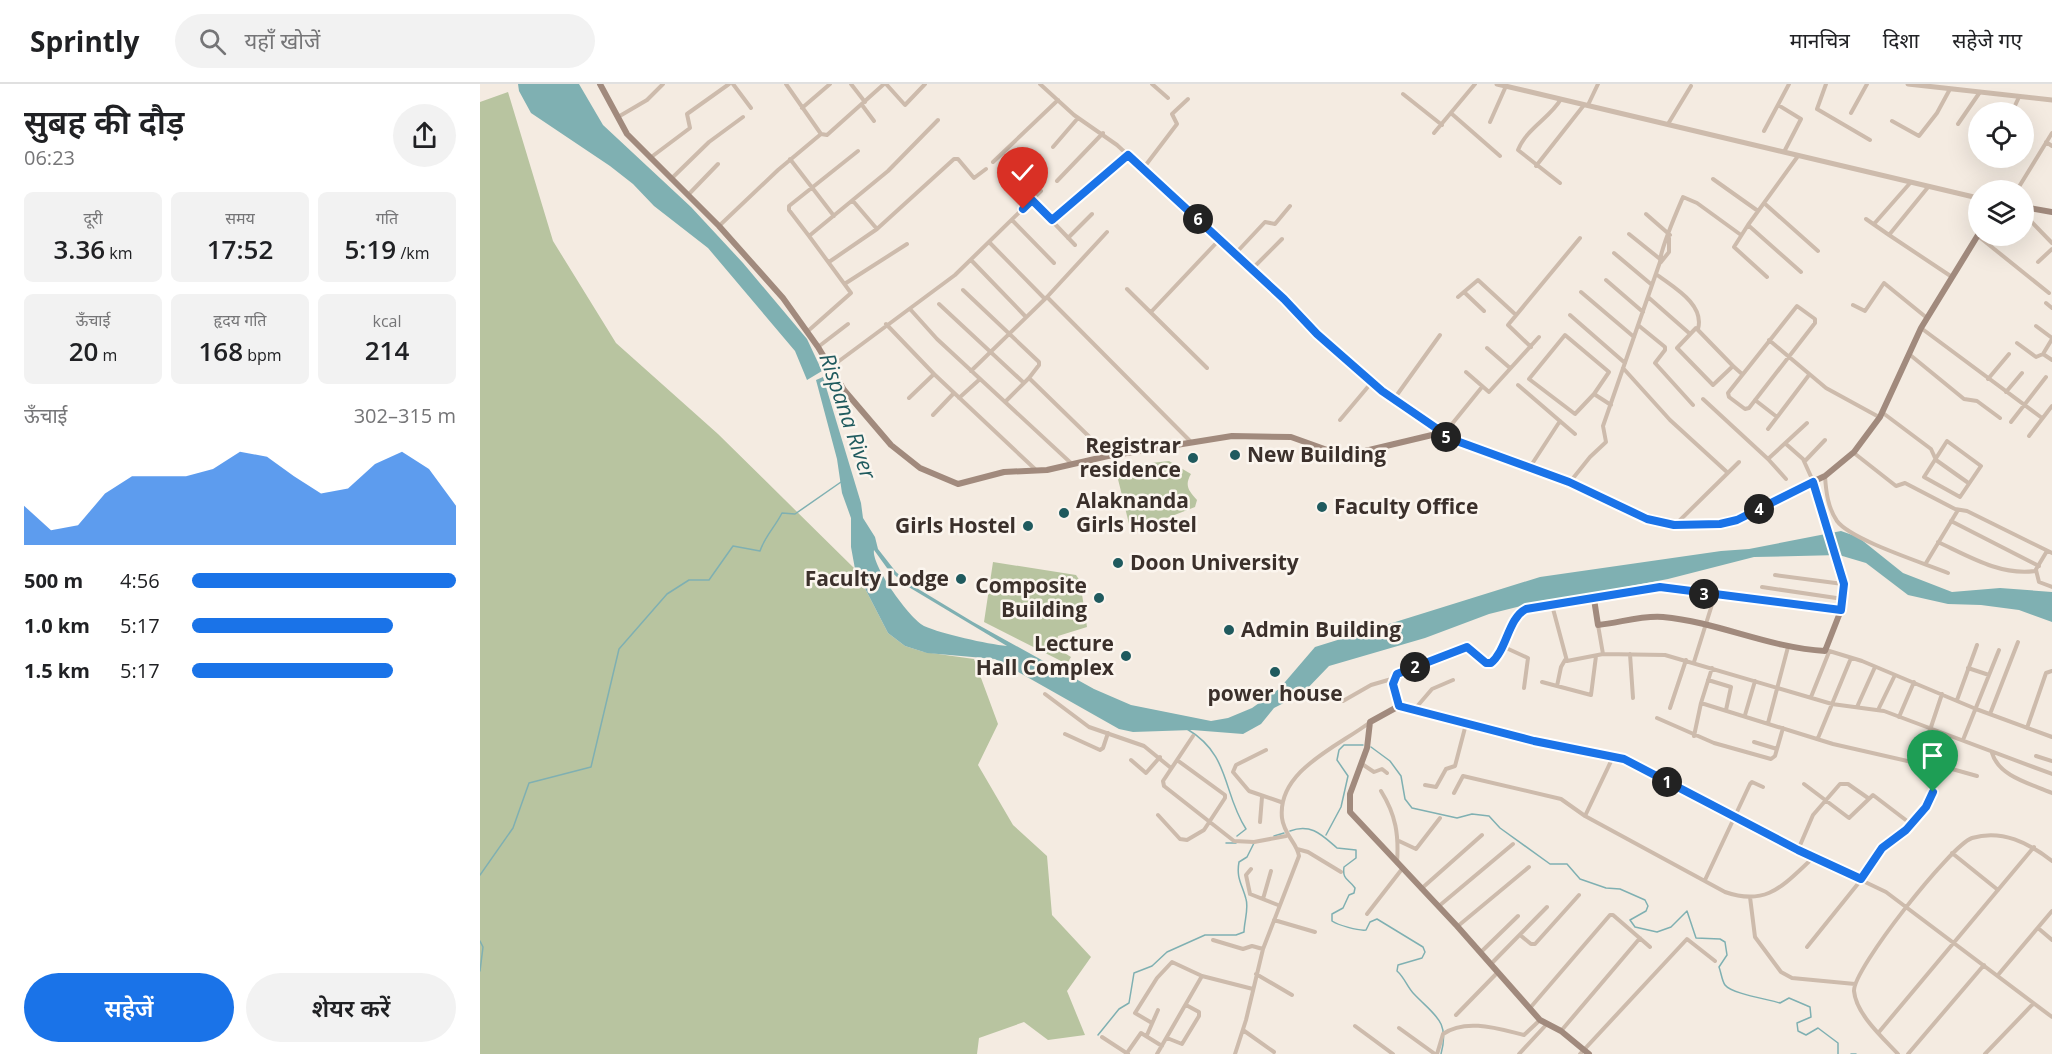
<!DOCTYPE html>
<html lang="hi">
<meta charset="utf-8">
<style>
body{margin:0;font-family:"Open Sans","Noto Sans Devanagari",sans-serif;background:#f2f2f2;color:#202124;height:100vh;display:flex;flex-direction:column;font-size:22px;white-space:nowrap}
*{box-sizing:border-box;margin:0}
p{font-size:20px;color:#757577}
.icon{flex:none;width:33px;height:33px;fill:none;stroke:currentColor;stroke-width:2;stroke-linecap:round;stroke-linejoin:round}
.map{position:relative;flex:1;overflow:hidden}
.side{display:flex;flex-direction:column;background:#fff;width:480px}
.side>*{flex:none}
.tools{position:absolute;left:1488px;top:18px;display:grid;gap:12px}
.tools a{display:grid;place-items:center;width:66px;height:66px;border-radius:50%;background:#fff;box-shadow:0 6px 24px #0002;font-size:30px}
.pin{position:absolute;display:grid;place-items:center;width:51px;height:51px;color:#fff;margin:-62px -26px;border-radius:50% 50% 50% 0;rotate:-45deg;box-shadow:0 0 6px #0007}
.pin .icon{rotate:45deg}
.km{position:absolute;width:30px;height:30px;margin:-15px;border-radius:50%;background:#222;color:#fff;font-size:16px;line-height:30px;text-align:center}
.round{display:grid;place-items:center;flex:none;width:63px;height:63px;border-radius:32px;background:#f2f2f2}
.head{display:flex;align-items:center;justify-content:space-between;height:102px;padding:0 24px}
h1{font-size:33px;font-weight:600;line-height:45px}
.metrics{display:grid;grid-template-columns:repeat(3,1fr);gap:9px;height:102px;padding:6px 24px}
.metrics div{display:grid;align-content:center;border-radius:9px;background:#f2f2f2;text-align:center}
.metrics b{font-size:26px;font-weight:600}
.metrics small{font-size:16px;font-weight:400}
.metrics p{font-size:16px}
.chart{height:168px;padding:12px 24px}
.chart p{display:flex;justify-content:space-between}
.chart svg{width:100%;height:108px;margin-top:6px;fill:#1a73e8;opacity:.7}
.primary-button{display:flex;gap:12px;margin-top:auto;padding:12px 24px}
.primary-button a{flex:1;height:69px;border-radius:36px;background:#1a73e8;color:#fff;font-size:24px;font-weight:600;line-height:69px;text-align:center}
.primary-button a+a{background:#f2f2f2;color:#202124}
ul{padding:0 24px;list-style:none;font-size:20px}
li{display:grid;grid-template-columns:96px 72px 1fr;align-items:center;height:45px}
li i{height:15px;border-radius:8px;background:#1a73e8}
header{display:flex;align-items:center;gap:36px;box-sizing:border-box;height:84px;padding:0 30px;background:#fff;border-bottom:2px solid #e0e0e0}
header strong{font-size:28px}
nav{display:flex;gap:33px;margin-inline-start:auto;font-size:21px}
.search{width:420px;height:54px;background:#f2f2f2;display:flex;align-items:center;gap:15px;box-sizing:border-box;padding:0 21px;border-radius:33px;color:#757577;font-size:22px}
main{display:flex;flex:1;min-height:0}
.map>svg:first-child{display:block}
</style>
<header>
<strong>Sprintly</strong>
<div class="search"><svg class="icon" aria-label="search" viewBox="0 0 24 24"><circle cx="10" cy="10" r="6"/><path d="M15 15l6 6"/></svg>यहाँ खोजें</div>
<nav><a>मानचित्र</a><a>दिशा</a><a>सहेजे गए</a></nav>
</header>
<main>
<section class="side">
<div class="head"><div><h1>सुबह की दौड़</h1><p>06:23</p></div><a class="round"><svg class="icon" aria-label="share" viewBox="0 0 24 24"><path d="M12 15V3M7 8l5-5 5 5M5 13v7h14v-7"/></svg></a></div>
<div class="metrics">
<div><p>दूरी</p><b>3.36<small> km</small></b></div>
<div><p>समय</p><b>17:52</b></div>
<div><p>गति</p><b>5:19<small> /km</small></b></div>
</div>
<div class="metrics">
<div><p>ऊँचाई</p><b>20<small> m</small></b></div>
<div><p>हृदय गति</p><b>168<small> bpm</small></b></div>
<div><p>kcal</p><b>214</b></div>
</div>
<div class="chart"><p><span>ऊँचाई</span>302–315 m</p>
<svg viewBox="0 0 160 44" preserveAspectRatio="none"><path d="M0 44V28L10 38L20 36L30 23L40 16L50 16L60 16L70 13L80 6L90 8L100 16L110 23L120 21L130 11L140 6L150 13L160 28V44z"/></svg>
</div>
<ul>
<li><b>500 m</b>4:56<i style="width:100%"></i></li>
<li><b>1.0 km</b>5:17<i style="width:76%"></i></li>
<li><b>1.5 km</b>5:17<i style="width:76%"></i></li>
</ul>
<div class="primary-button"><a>सहेजें</a><a>शेयर करें</a></div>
</section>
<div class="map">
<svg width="1572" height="970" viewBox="0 0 1572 970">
<rect width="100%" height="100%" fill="#f4ebe1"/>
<path fill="#b8c4a0" d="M28,8L73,157L136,259L238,350L375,485L408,549L425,562L444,568L494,575L518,640L498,681L533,741L567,772L572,831L611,873L587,907L605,951L568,956L544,938L499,954L497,970H0V18Z
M689,377L711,390C704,402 709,407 717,416L715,423L651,448L635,383Z
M513,478L596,491L600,497L607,543L578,552L575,563L591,573L587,580L504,538Z"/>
<path fill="#7fb0b2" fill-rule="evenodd" d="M38,0H99L123,41L211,123L263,179L327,255L342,287L327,296L315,267L228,164L174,122L153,100L130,82L51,29L39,7Z
M343,293L381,419L383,434L395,453L398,465L416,488L430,500L493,538L614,605L651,621L731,637L748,634L772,624L799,605L835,563L1060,493L1241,467L1269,465L1361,447L1378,453L1423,489L1472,508L1520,504L1572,508V538L1539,526L1501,521L1468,520L1428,511L1386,479L1359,471L1274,473L1188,495L1082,515L1065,516L1009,530L945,554L849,582L823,609L794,624L781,640L763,650L712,646L653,648L639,645L515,575L447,569L425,562L408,549L375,485L371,463V434L362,409L357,375L336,296ZM394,466L407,484L427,502L527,562C507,560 462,550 444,542C429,534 391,481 394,466Z"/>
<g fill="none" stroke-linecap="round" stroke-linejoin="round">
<path stroke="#7fb0b2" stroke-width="1.5" d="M707,645C751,671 742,708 766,745L757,752
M891,663L910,677L921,692L925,715L932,724L977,734L992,730L1009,732L1020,744L1070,780H1087L1100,795L1126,804L1140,805L1165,816L1168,822L1166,827L1150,836L1155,843L1177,848L1191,843L1207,827L1216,854L1240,855L1245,858L1247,871L1239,883C1241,888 1242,897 1245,901C1252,910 1288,915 1300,919L1309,914L1330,923L1331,933L1317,939L1318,947L1326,951L1338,944L1358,959V970
M810,747C831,739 842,751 857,764L876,766V774L864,783C862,796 869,795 875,804L874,809L869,811L863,824L852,830V837C858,841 878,847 886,846L890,838L897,835L943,863L945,868L942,874L918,881L917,887C925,894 927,903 934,910C955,932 970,937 961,970
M846,751L861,723L868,692L857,676L859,666L864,661H883
M794,752L804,749
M746,759H756
M0,791L33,744L49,699L111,683L139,565L187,510L209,496H229L253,462L280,467C285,452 295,443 302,429L315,430L361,398
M0,857L3,863L0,887
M618,951L639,925L649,919L654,889L672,882L687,868L725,851H756L764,848C764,838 769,825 766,815C762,800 756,794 759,778L767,773L774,759
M1371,970H1376"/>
<path stroke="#cdbbac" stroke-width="4" d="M253,0L271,24
M371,0L385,18
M406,0L425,21L445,0
M560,0L594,31L637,61L804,215L837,250L902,307L964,349
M672,0L688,14
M1346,0L1337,25L1390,56
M923,10L962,41
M382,21L394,37
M1108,21L1118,0
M1298,21L1321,35L1304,68
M322,24L350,0
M1532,28L1539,13
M1371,29L1387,0
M972,30L1020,72
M138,33L167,16L183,0
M1412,37L1439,52L1457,29L1470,5
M1010,38L1026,2
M1188,40L1211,2
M1478,40L1500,8
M1284,47L1309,0
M954,49L995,0
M341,50L347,51L404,0
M1566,58L1572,62
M573,63L598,34
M1318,72L1268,141L1321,188
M170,74L210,44L207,30L249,0
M310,75L354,132
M1510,76L1511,74
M513,78L578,16
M1056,82L1104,21
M662,86L697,40L692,30L708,15
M191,95L229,58L263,33
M1233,95L1278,127
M577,97L623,49
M1080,99L1038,66C1046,45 1070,34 1081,15
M1449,102L1409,151L1472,193
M1537,106L1572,49
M208,111L238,80
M552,116L595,161
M373,117L397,145
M1284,119L1338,167
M1166,130L1190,151
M1544,130L1572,159
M1386,135L1409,151
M532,136L574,179
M572,136L648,71
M1394,140L1431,98
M1268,141L1254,163L1287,193
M239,142L298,86L341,50L306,0
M1149,150L1180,175
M329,152L309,126V122L378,67
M1498,152L1569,209
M588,154L612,130
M509,158L565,215
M1134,169L1172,201
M755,170L785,138L795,140L810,122
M491,176L545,232
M349,178L397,145L474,75H478L494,94L506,85
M1181,178L1189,168V154
M1558,178L1572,165
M772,185L802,155
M1176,190C1193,203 1225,220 1218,245
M1126,196L1163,228
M366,199L427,160
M647,205L727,284
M483,206L559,278V281L549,294L628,371
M984,208L1004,227
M1101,208L1154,253
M567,213L712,359
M978,213L998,196L1036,231
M1168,213L1209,249
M1566,219L1572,224
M459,220L544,299
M1373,221L1385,227L1404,199L1447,234
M1317,222L1335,235V239L1269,324L1265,325L1249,313L1248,309Z
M430,225L457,255L592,380
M671,228L740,155
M1090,231L1145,279
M406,240L454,290L429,314
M1158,241L1185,263V266L1175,279L1213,321
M1556,242L1572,254
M1216,244L1253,282L1233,301L1197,264Z
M1441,244L1562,334
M328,247L371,209L329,152L408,87L458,36
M1572,255L1563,270L1572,276
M1289,256L1346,304L1399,333
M1537,259L1556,273L1563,270
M338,263L368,240
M1051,263L1028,241L1100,154
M1007,264L1030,284
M1429,270L1484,315L1497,317L1520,334
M1253,282L1262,290
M351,283L475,191L561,107
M1143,284L1190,336L1248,389
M491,287L567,213L627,148
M986,288L1009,308L1059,253
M454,290L556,386
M1508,295L1529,270
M1038,301L1095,350
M1526,308L1542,289
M1114,310L1129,288L1085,251L1049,295L1095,330L1114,310L1131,321
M479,314L500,295
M914,315L960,251
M1223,315L1288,375L1327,339
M1275,316L1297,333
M525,318L549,294
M1403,329L1451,365L1456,376L1487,398
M453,331L474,309
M860,336L892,298
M1531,338L1566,293
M1288,345L1329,291
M963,351L1002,303
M1549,352L1572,322
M1467,357L1501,382L1480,413L1444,393Z
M1306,360L1323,375L1333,397
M1374,369L1416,402L1425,399L1475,425L1487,427L1572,469
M1288,375L1306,395
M1325,377L1345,356
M1050,383L1080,337
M1345,392C1346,408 1348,424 1357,437C1371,456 1444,479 1468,489
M1090,398L1110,373L1126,358L1123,342L1180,178C1180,166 1197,127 1203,113L1217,119L1261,151
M1471,437L1559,482
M1195,441L1259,378
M1458,458C1488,472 1521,492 1555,487L1567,467
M1446,479L1478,426
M1556,486L1559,498L1572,503
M1295,491L1363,500
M1282,503L1363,515
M1114,514L1185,503L1361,526
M1072,521L1087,577L1123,570L1185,571L1352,620L1404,627L1572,690
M1118,541L1123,570
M1024,563L1048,574L1044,604
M1346,566L1382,577L1496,625L1572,653
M1150,570L1153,614
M1214,578L1235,511
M1232,584L1221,619L1353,660L1436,679L1440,676L1462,610
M1488,584L1509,591
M1228,596L1251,603L1246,626
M1062,598L1111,611L1116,572
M1077,602L1081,583L1085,576
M565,610L609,643L664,662L691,684
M1331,613L1349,568
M1477,616L1497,561
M863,617L891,601L915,594
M919,622L1054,657L1144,675L1318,766L1406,808L1572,933
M1377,623L1395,583
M1190,624L1206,576
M934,626L952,605L973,596
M1398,626L1415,591
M1510,630L1538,558
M1265,631L1275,597
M1419,633L1434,598
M1177,634L1234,659L1291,675L1295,672L1303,644
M1288,639L1308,563
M1547,644L1566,589L1572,587
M585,650L620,666L623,664L628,649
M713,652L683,697L684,702L754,757L774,758L806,752
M1214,652L1221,619
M1338,654L1371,574
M1483,656L1519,566
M1274,658L1297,665
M786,666L756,681L753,688L769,707L801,718
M1512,669C1519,693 1552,700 1572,709
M1556,672L1572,677
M1133,673L1105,732L1245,808C1288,823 1304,800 1334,773
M651,676L666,689L680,673
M1440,676L1497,692
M882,680L894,688L902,685L907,689
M1324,700L1369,734L1393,711L1431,740
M945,701L956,703L966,685L975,682L986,640
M901,707C916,731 919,751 917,779
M974,709L983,692L1081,715L1105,732
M678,731L700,755L707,756L724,746L745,714V711L697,676
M780,738L782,713
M919,757L936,765L960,734
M817,765L828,768L861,788
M1318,766L1333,731L1360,700H1368L1388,714
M1472,769L1518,806
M771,785L766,791L770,810L798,821
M1225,796L1270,700L1272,698L1283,703
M941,805L1002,751
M1270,813L1275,853L1301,888L1312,894L1375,900
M783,815L791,787
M959,822L1033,760
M887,830L922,785
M794,836L835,848
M978,842L1049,783
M1558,844L1572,856
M1040,851L1051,860H1055L1099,811
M733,856L763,865L772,862L783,865
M1327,863L1381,796L1402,763L1426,746L1444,726L1453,708
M1001,868L1038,832
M1011,880L1067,823
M776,890L812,911
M1518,891L1572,827
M1050,924L1130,831H1133L1170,863
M976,931L1018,888
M672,939L655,929L677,894L692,878L722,892L773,905
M875,942L913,970
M919,944L955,970
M763,946L794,968
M1081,947L1160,854
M1399,948L1554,763
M667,951L678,926
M622,953L648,970
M687,954L702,960L719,932V928L706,921
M647,969L661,949L682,962
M677,970L722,892
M755,970L766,936L783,865L819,772C817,759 804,751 802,734C797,687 857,663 889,639
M957,970L963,950C986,934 1019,945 1044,951L1060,936
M1039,970L1066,941
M1100,970L1207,855L1235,877
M1418,970C1403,954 1376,930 1374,907C1373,885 1471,761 1492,754C1522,745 1549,759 1572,777
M1428,970L1504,881
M1505,970L1553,920"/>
<path stroke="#cdbbac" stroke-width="5" d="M1017,0L1498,114
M1428,0L1572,16"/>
<path stroke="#a18a7d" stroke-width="6" d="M120,0L147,50L239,142L303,214L338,263L364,306L411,361L440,384L478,400L524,388L567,386L628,372L752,352L811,353L864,372L952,351L976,355L1086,397L1167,435L1194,441L1245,439L1345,392L1374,368L1400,333L1441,244L1498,151
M1544,123L1572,128
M1109,970L1081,947L1060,936L977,842L870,728V710L887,664L890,638L919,622C921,605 904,599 926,585L987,563L1006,579H1011L1024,562L1037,531L1043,526L1112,514L1114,515L1118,541C1139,539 1162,531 1183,533C1238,538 1289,564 1345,567L1361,526L1364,506L1333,397"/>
</g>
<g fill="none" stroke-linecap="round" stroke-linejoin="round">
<g stroke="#fff" stroke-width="12">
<path id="route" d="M543,125L552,116L572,136L648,71L804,215L837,250L902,307L956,344L964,349L963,352L1089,398L1167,435L1194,441L1240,440L1257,436L1333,398L1364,500L1361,526L1180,503L1046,525C1028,534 1027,566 1011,579H1006L987,563L917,590L913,600L919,622L1054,657L1144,675L1318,766L1381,795L1402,764L1426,746L1446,723L1453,708"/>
</g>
<use href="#route" stroke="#1a73e8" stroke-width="8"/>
</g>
<g fill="#1f5a5e" stroke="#fbf5ee" stroke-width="2">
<circle cx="755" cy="371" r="6"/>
<circle cx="713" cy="374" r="6"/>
<circle cx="842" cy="423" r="6"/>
<circle cx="584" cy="429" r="6"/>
<circle cx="548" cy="442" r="6"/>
<circle cx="638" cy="479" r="6"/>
<circle cx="481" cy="495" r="6"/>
<circle cx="619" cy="514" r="6"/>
<circle cx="749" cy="546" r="6"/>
<circle cx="646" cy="572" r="6"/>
<circle cx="795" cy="588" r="6"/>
</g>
<g text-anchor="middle" stroke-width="5" stroke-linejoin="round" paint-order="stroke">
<g font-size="21" font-weight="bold" fill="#3b302b" stroke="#fbf5ee" text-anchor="end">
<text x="701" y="369">Registrar<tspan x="701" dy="24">residence</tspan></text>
<text x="767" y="378" text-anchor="start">New Building</text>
<text x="596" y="424" text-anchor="start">Alaknanda<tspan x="596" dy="24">Girls Hostel</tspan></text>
<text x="854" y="430" text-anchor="start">Faculty Office</text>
<text x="536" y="449">Girls Hostel</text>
<text x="650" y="486" text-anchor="start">Doon University</text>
<text x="469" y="502">Faculty Lodge</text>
<text x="607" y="509">Composite<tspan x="607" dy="24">Building</tspan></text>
<text x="761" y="553" text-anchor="start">Admin Building</text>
<text x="634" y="567">Lecture<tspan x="634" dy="24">Hall Complex</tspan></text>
<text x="795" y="617" text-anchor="middle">power house</text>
</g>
<g font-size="22" font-style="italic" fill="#1f5a5e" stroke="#fbf5ee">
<text transform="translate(368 332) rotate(71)" y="8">Rispana River</text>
</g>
</g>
</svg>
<div class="tools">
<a><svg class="icon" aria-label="locate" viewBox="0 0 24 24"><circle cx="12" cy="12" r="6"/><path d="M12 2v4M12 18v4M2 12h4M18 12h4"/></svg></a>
<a><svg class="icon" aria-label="layers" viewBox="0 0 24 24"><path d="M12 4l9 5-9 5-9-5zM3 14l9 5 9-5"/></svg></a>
</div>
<div class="pin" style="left:1453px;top:708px;background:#1e9e55"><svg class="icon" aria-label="arrive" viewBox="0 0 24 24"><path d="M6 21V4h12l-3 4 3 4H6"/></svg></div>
<div class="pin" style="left:543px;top:125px;background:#d93025"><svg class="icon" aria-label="check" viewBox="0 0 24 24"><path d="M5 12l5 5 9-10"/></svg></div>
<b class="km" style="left:1187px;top:698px">1</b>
<b class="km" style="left:935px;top:583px">2</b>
<b class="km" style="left:1224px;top:510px">3</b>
<b class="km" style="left:1279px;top:425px">4</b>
<b class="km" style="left:966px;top:353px">5</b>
<b class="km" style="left:718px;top:135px">6</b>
</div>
</main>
